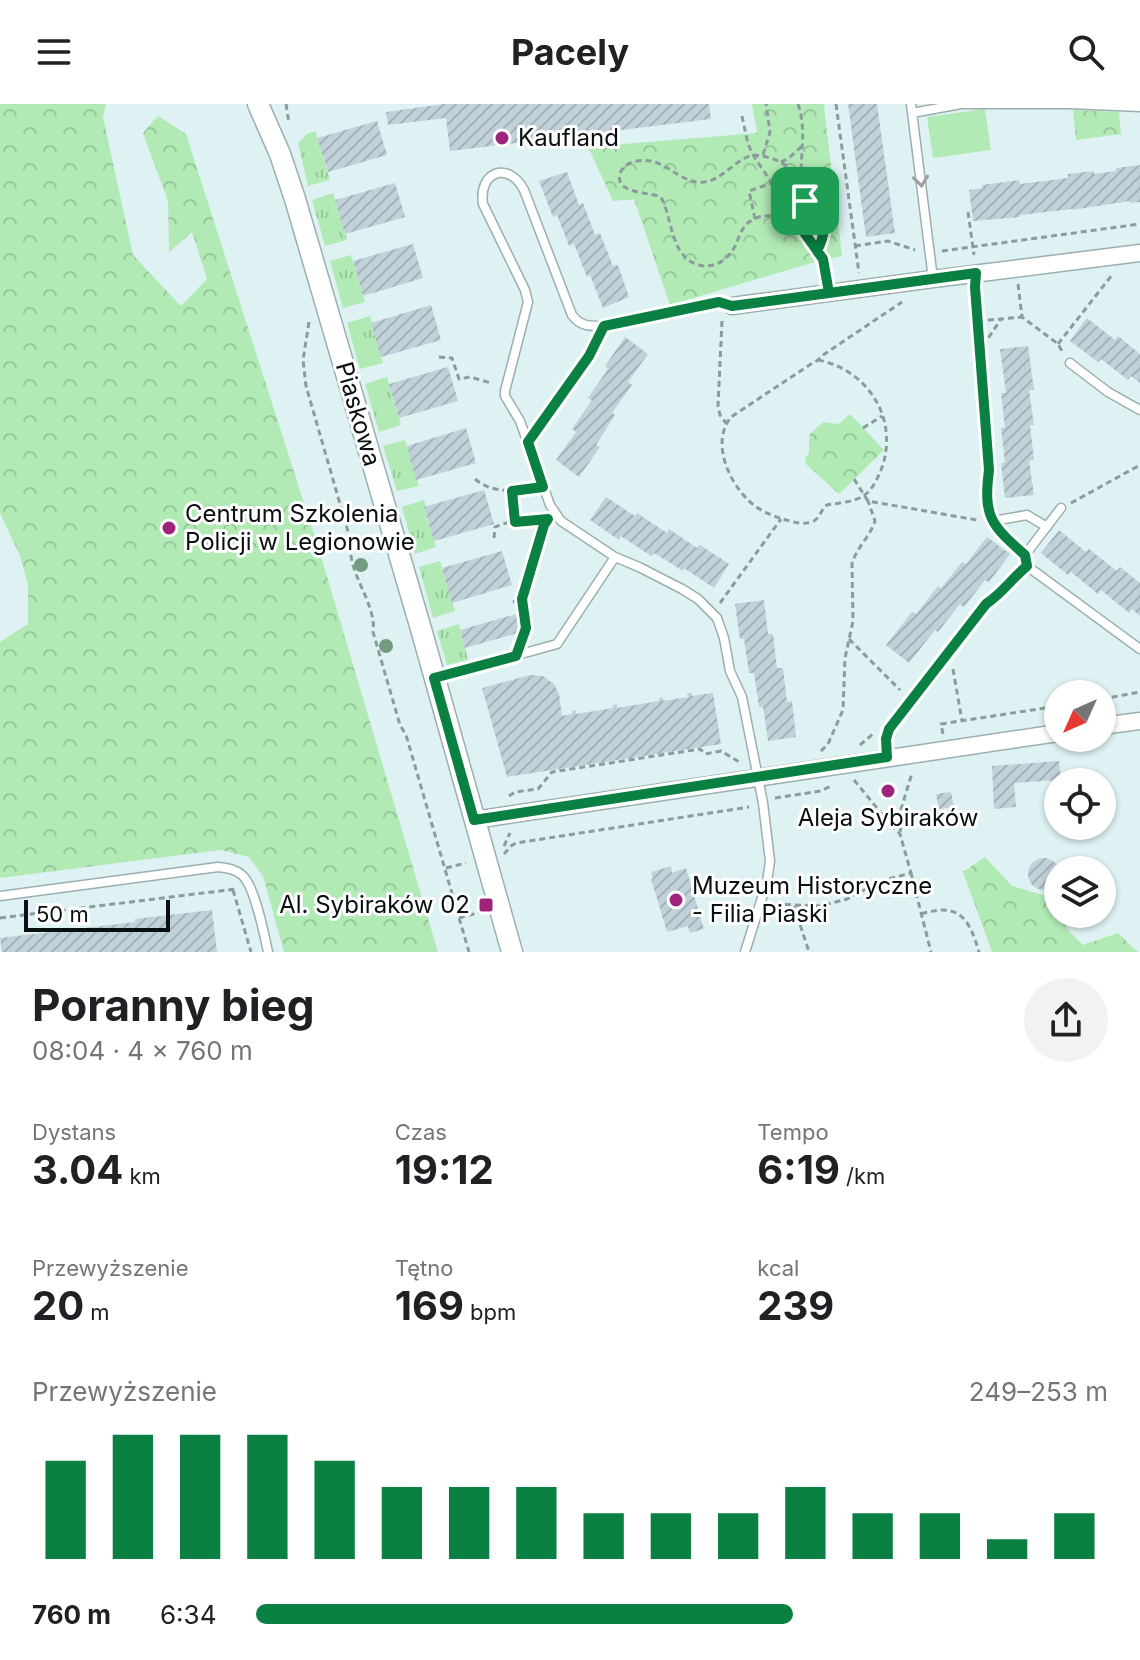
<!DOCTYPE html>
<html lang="pl">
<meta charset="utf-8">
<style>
body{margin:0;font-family:Inter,sans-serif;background:#f2f2f2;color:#202124;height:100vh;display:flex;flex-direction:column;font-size:30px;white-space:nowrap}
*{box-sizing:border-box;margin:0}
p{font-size:26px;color:#757577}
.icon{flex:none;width:44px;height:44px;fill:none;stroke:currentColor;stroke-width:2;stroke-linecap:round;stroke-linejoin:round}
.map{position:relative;height:848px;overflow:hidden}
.details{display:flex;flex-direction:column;background:#fff;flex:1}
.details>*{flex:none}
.needle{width:52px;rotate:225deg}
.controls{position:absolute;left:1044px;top:576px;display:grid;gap:16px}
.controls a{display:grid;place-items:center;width:72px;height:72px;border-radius:50%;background:#fff;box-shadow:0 2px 6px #0004;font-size:40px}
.scale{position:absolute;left:24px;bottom:20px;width:146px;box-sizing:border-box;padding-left:8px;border:4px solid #0a1011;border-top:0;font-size:22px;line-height:28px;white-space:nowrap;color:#0a1011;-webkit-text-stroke:6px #fff;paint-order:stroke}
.pin{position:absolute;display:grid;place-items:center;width:68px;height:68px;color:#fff;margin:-34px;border-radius:16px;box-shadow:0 4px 12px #0006}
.round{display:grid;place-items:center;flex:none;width:84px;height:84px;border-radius:42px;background:#f2f2f2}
.head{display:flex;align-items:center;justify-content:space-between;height:136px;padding:0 32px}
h1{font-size:44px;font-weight:700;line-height:60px}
.metrics{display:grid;grid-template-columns:repeat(3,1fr);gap:12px;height:136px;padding:8px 32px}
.metrics div{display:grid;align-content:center}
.metrics b{font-size:40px;font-weight:700}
.metrics small{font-size:22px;font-weight:400}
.metrics p{font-size:22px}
.chart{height:224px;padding:16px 32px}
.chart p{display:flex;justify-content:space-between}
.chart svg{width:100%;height:144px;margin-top:8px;stroke:#0b8043;stroke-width:6}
ul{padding:0 32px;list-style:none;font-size:26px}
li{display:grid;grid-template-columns:128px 96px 1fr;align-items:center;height:60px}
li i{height:20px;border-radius:10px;background:#0b8043}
header{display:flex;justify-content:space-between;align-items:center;height:104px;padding:0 32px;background:#fff;font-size:36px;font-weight:700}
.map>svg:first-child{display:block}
</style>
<header><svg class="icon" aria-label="menu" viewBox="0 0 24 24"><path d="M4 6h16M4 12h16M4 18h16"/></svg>Pacely<svg class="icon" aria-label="search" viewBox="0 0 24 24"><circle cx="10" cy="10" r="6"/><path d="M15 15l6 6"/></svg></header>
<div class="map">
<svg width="1140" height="848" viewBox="0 0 1140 848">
<defs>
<pattern id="grass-tufts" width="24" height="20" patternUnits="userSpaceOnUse" patternTransform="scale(2)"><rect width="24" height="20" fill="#b1eab5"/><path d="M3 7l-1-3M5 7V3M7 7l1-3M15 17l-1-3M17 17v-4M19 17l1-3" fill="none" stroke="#97c89b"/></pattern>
<pattern id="forest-crowns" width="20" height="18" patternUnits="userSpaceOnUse" patternTransform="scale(2)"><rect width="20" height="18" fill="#b1eab5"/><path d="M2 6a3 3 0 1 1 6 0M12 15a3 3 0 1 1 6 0" fill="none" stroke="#97c89b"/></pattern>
<pattern id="building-hatch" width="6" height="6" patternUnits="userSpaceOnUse" patternTransform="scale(2)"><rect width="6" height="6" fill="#c1d1d9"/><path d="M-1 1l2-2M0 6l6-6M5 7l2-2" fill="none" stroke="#a4b2b9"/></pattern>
</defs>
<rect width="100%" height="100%" fill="#def2f3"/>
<path fill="url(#grass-tufts)" d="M315,27L330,76L308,82L298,39L307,30Z
M333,89L347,136L325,142L312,96Z
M351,151L365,198L343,204L330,157Z
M370,212L383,259L360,265L347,219Z
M387,273L401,321L379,328L365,280Z
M405,336L419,382L397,387L383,342Z
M424,396L426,402L424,404L436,443L415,450L402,403Z
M440,457L455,507L433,514L419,463Z
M459,520L468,556L447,561L437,527Z"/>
<path fill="url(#forest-crowns)" d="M0,0H106L103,13L133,151L181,202L207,175L192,128L169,148L168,97L143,29L158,12L186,30L320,449L438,848H284L263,772L249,753L221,746L0,774V538L28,520V481L20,452L0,409Z
M752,0H825L824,3L842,152L815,158L670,201L634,95L613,97L588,43L757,29Z
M1073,6L1119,8L1121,30L1076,36Z
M850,310L884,346L839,390L806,360L805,354L809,349V331L823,318L839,320Z
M985,753L1012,782L1043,791L1058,793V810H1066L1067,825L1083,841L1118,829L1138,848H992L963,768Z"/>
<path fill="#b1eab5" d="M985,5L991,46L933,54L927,13Z"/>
<path fill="url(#building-hatch)" d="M444,0H709L711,15L450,47L446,14L388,21L386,8Z
M848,0H877L895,129L866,133Z
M377,17L387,51L328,68L317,34Z
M1140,61V98L1130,99L1129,97L1072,106V105L1020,111V113L973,117L969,86L983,84L982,81L1019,76L1020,80L1068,74V70L1094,67V70L1116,67V64Z
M567,68L579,101L583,99L595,131L600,129L613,162L618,161L629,193L603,204L590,171L587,173L574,140L569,142L557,111L553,113L539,77Z
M395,79L405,113L345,130L335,96Z
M413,140L423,174L363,192L353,157Z
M431,201L441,236L381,253L371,219Z
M1087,214L1115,236L1118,232L1140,250V279L1131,272L1128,276L1101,255L1098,258L1070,237Z
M625,233L648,250L628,278L632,281L612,309L615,311L596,341L600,343L579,373L556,356L576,328L572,325L592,296L588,294L608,265L605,262Z
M1028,242L1034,286H1029L1034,321H1030L1034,356L1029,357L1034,391L1005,394L1001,359H1005L1001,324L1005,323L1001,289H1006L1000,245Z
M448,263L458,297L399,314L389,280Z
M466,324L476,359L416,376L407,342Z
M484,386L494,420L434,437L424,403Z
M606,393L635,412L637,409L667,429L669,425L697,444L700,441L729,460L714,484L684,464L683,467L654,449L651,452L621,432L619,436L590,416Z
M1059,426L1086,448L1089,445L1117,467L1120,463L1140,479V512L1132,505L1129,509L1101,486L1098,490L1071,468L1068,471L1041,449Z
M987,433L1010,450L989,478L985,476L964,503L960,500L938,528L935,526L909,559L886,541L912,508L916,510L938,482L941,484L962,458L966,460Z
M502,447L512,481L452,499L442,464Z
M764,496L768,530H773L777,564H783L787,598L792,597L796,633L768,637L763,603H759L754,569H749L744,535H740L735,500Z
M520,509L524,524L522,528L465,544L460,526Z
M530,571L543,572L554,580L559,590L562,612L572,610V607L576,606V610L613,604V601L617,600V604L659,597V594L663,593V597L688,593L687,589H691L692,592L713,589L721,640L507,673L482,584Z
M1059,657L1061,676L1014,679L1016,703L994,705L992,662Z
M951,688L954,703L939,705L936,690Z
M1028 770a16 16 0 1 1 32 0a16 16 0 1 1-32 0Z
M671,762L672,769L686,764L704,825L690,829L688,822L667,828L651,775H653L651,768Z
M212,806L217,848H2L0,834L135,818V815Z"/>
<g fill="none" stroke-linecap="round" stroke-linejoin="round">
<g stroke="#9cafb0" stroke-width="11">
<path id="service" d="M911,0L933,175
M912,9L961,0H1069L1140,3
M1070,259L1108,288L1140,306
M982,283L989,366L987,386L989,408L999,428L1025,451
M528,338L589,252L604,222C590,222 581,223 572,211L524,86C508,56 478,68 483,100L525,186L528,198L505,287V292L520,317L550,401L561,417L615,453L639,463L682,485L698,495L717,514L724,534L730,567L742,593L763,699L770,757L767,778L745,848
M993,417L1027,411L1047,423
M1027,462L1140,545
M435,574L557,540L615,453
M887,653L886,635L889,625L986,500C1003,489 1012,475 1027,462L1025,451L1061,404
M0,792L218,763C227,764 235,765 242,771C255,782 264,830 268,848"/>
</g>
<g stroke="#9cafb0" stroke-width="19">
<path id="minor" d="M732,202L933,175L1140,149
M1102,622L1140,617
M474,716L1058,629"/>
</g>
<g stroke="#9cafb0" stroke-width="23">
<path id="tertiary" d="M258,0L280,50L295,95L421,525L512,848"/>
</g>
<path stroke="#8c9b9c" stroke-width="3" stroke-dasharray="6 4" stroke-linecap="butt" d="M286,0L289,19
M798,0C807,26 800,51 801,78
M836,0L859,169
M742,12L748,40L753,51L823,155L826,173
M753,51C764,52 775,54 785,61C804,74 813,103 790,116C780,114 769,110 759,113C737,120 741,138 729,151C715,167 692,165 681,148C671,134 670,112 662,95L658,92C646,88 615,89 620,70C622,63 627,60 633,58C664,49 678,81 704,78C723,76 735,55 753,51Z
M763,51L770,28L766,0
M781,58L789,54L803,41
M805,97C824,113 829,124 817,147
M968,108L974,151
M755,115L749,87L772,79
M855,142L888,137L915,146
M942,147L1140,120
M1018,180L1022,213L1058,240L1063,249
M975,187L981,244L982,271
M722,217L718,302L720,311L726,319
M978,217L1022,213
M309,218L303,256L306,282L351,438C346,468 377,499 373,528L400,621L406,631L469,848
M615,218L713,199
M1058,240L1112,171
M983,242L1001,215
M439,253L452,254L459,275L470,273L491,279
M818,256C869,266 900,317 881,366C877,375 872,387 863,392C854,398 838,399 827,401C820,406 820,416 811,418C803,421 794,418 786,416C773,412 759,407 748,396C728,376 711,338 731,313L811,260L818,256L823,251L902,198
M863,324L882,312
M475,375C491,389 512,387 532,385
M854,375L868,397L977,416
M512,387L515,418
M1071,399L1140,361
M494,434L495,423C510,416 526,417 543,416
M513,498L522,495
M720,499L781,415
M523,534L526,524L522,495L546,418
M849,535L900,586
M953,565L962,617
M1102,595L1140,588
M943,630L941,620L1058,602
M860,641L873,630
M821,647L828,640L843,606L845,554L853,517L852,460C856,444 870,433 875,417L868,397
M854,676L886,715L899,712L912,669
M509,692L515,688L538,685L552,668L700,645L705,650L721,647L741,659
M775,694L821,687L833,681
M899,712L901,720L900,730
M504,742L510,729
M504,750L511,742L516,739L749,703
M446,764L466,759
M911,769L931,848
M233,786L251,848
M775,800L820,802L847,795L881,777L911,769L900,730L886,715
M794,802L809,848
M921,810C959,798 969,814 979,848
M0,814L236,785
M459,814L481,808"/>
<use href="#service" stroke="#fff" stroke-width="8"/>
<use href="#minor" stroke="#fff" stroke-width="16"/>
<use href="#tertiary" stroke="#fff" stroke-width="20"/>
</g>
<g fill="#739b81">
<circle cx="361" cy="461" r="7"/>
<circle cx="386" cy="542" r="7"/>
</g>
<defs><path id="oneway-chevron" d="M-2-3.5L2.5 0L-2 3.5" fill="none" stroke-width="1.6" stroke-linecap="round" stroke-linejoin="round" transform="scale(2)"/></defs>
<use stroke="#9d9fa0" href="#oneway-chevron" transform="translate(921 77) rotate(83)"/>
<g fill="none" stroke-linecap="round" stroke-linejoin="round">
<g stroke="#fff" stroke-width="16">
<path id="route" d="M805,97C824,113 829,124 817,147L823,155L829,189L732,202L719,198L604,222L589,252L528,338L543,383L512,387L515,418L548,415L544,421L522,495L526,524L516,552L434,574L474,716L887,653L886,635L889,625L986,500C1004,488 1011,475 1027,462L1025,451C991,421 983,413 989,366L975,183L976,169L829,189L823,155L794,114L798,111L805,97"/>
</g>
<use href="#route" stroke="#0b8043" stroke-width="10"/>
</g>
<g fill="#9e237a" stroke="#fff" stroke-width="3">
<circle cx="502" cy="34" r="8"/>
<circle cx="169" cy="424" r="8"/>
<circle cx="888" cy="687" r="8"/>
<circle cx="676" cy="796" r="8"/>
<rect x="478" y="793" width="16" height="16" rx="4"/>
</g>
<g text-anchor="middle" stroke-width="6" stroke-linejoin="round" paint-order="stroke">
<g font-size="24" fill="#0a1011" stroke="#fff" text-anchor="start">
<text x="518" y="42">Kaufland</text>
<text x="185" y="418">Centrum Szkolenia<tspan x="185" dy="28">Policji w Legionowie</tspan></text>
<text x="888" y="722" text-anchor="middle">Aleja Sybiraków</text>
<text x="692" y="790">Muzeum Historyczne<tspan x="692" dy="28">- Filia Piaski</tspan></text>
<text x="470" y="809" text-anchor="end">Al. Sybiraków 02</text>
</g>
<g font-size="24" fill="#0a1011" stroke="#fff">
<text transform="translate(358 310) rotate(74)" y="8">Piaskowa</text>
</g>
</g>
</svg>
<div class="controls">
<a><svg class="needle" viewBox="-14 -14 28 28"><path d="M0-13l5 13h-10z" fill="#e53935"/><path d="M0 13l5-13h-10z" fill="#757577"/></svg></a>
<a><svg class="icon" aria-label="locate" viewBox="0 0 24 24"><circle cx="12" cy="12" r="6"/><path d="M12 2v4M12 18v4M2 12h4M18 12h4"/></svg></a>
<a><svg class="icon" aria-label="layers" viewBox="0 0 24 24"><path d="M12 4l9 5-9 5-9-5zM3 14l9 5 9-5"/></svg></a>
</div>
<div class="scale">50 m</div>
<div class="pin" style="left:805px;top:97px;background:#1e9e55"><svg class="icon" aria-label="arrive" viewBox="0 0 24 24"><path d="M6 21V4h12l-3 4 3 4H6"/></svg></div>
</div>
<section class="details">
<div class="head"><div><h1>Poranny bieg</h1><p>08:04 · 4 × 760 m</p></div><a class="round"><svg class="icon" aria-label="share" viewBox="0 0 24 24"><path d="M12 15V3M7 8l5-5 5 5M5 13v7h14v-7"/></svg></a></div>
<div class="metrics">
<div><p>Dystans</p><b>3.04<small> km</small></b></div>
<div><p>Czas</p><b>19:12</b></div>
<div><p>Tempo</p><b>6:19<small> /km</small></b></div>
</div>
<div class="metrics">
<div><p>Przewyższenie</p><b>20<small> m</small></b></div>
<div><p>Tętno</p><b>169<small> bpm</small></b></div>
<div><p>kcal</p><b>239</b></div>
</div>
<div class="chart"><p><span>Przewyższenie</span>249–253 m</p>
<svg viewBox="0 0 160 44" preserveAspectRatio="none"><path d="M5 44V14M15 44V6M25 44V6M35 44V6M45 44V14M55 44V22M65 44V22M75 44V22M85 44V30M95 44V30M105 44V30M115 44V22M125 44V30M135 44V30M145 44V38M155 44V30"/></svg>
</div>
<ul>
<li><b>760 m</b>6:34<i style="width:63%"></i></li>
</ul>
</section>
